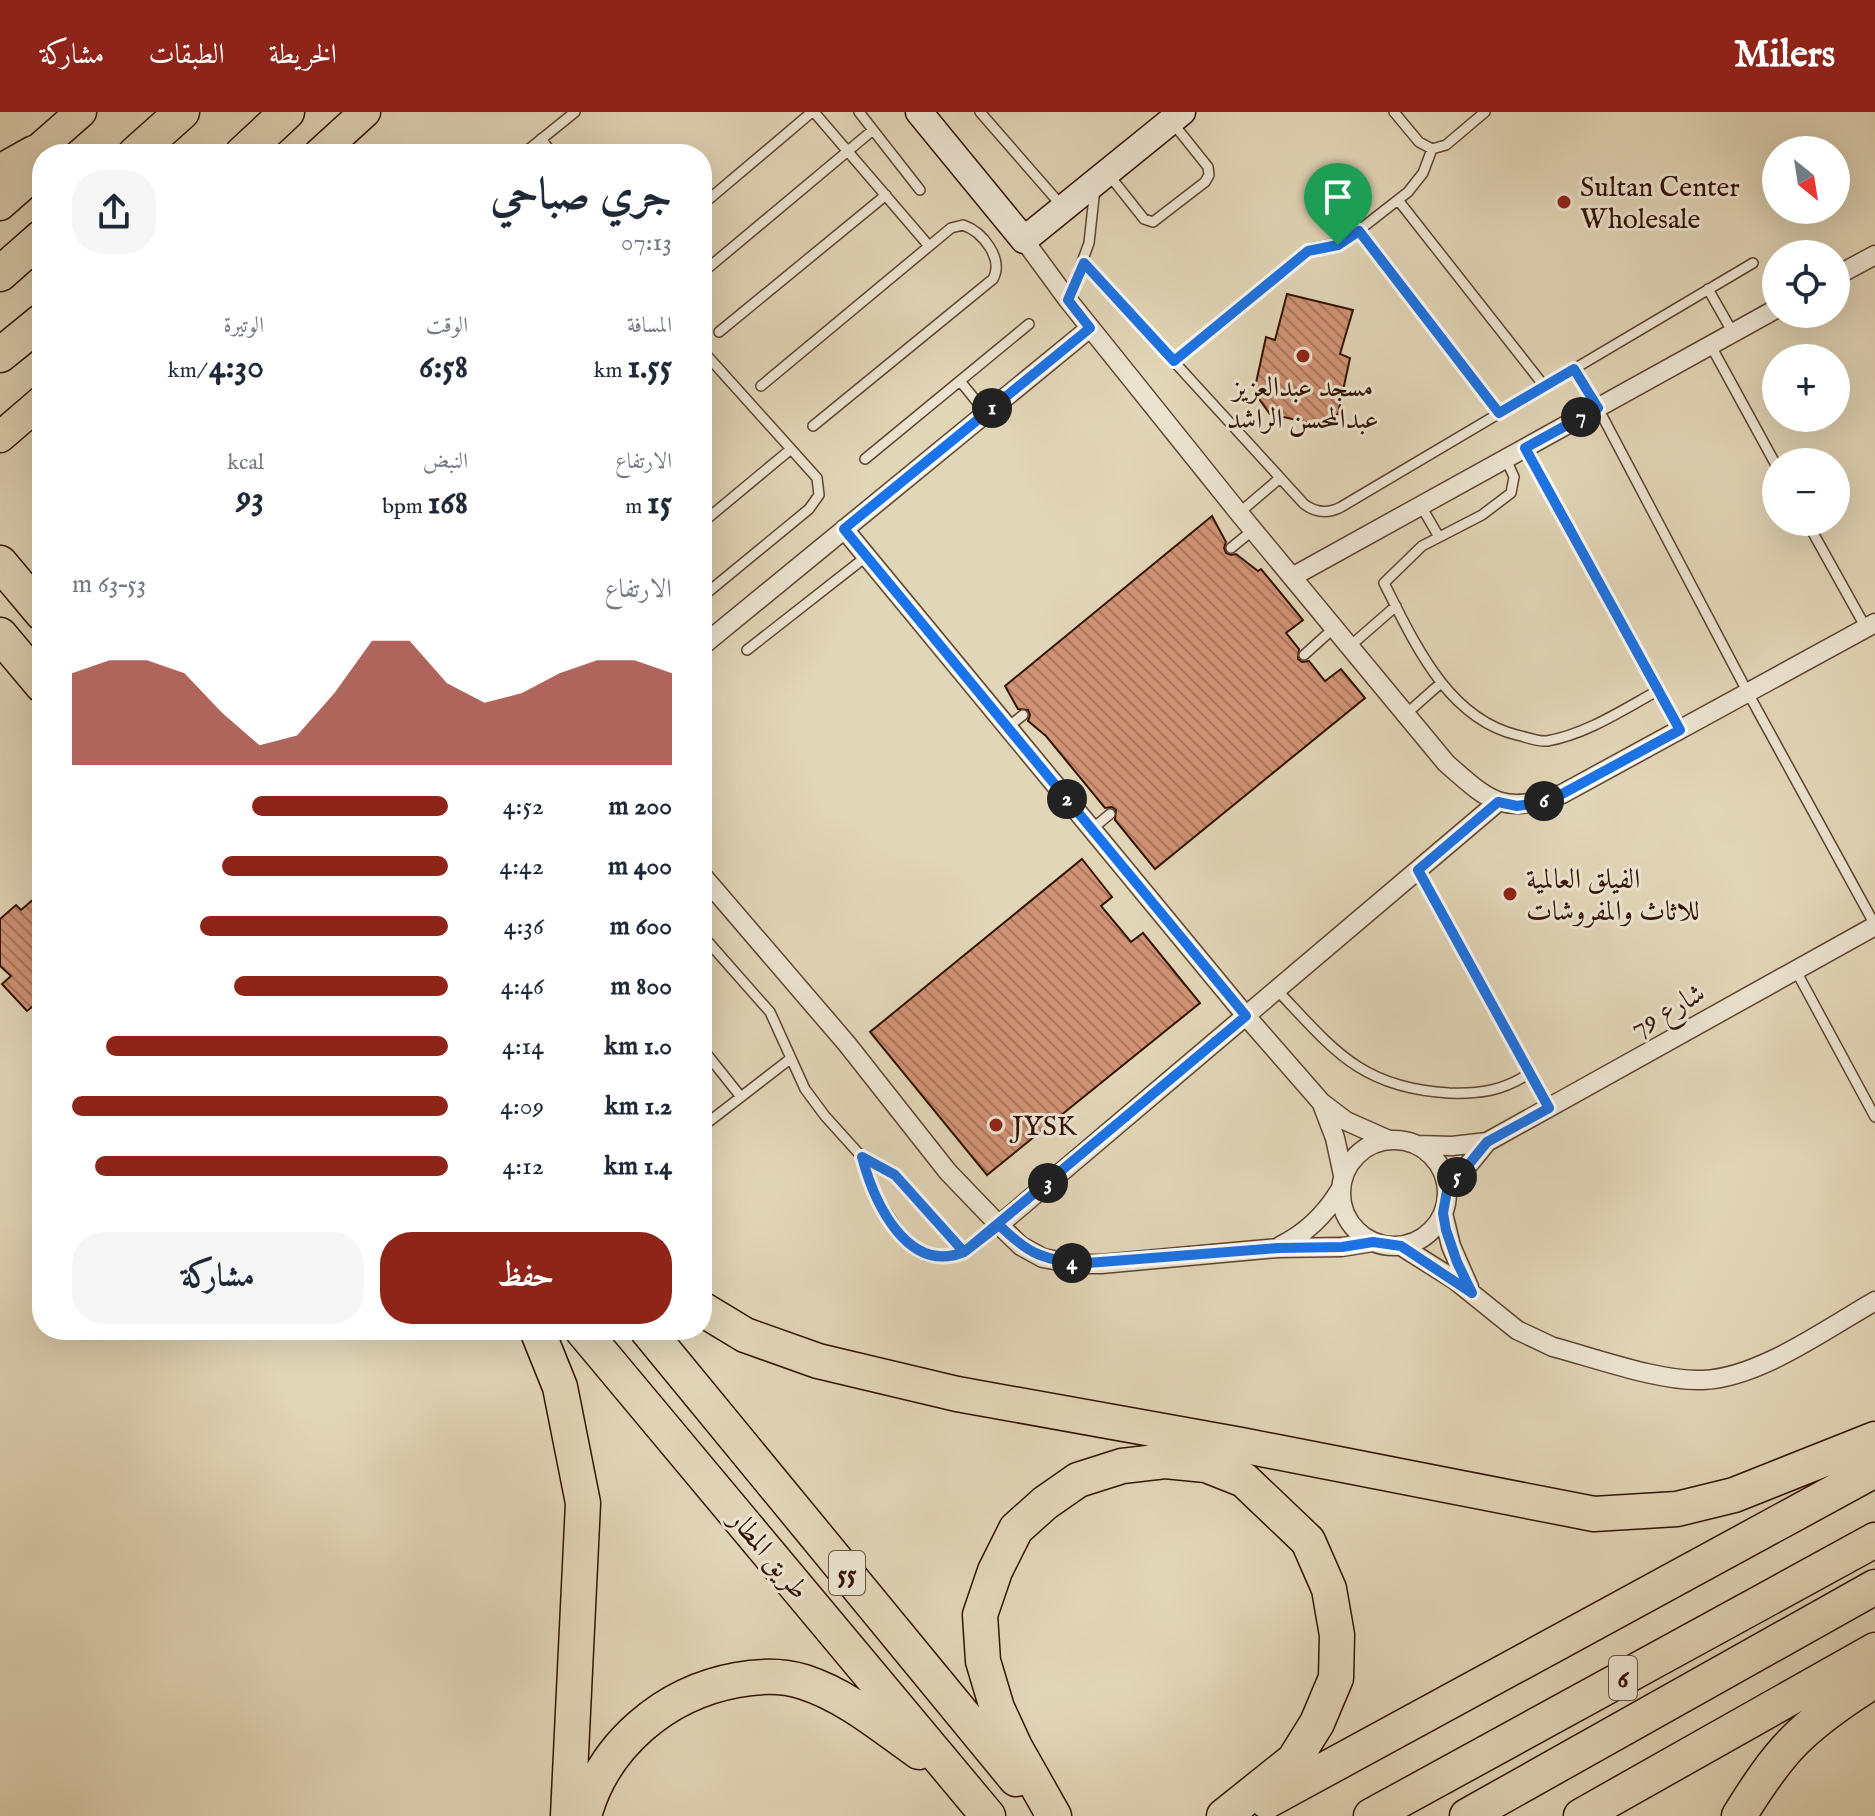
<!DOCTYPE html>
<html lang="ar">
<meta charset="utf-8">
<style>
body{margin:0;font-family:"IM FELL English",Amiri,serif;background:#f6f6f7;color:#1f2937;direction:rtl;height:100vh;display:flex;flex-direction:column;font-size:30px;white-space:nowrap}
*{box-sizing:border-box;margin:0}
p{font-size:26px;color:#747a83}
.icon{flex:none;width:44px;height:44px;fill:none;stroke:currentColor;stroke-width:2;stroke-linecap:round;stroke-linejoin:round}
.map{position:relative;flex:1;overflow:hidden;direction:ltr}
.side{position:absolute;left:32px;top:32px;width:680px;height:1196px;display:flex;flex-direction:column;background:#fff;border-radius:32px;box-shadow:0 8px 32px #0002;direction:rtl}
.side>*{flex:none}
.needle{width:52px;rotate:150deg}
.controls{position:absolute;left:1762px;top:24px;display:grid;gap:16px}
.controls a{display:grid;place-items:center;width:88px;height:88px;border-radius:50%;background:#fff;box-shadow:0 8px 32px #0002;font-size:40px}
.pin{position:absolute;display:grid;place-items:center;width:68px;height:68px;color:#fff;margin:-82px -34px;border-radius:50% 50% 50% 0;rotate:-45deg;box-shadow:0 0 8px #0007}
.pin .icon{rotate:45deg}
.km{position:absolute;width:40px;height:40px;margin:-20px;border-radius:50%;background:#222;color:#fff;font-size:22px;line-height:40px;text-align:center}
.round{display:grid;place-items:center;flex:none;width:84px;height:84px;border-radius:32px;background:#f6f6f7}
.overview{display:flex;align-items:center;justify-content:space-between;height:136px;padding:0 40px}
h1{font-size:44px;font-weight:700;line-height:60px}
.figures{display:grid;grid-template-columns:repeat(3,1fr);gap:12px;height:136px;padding:8px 40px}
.figures div{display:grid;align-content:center}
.figures b{font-size:34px;font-weight:700}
.figures small{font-size:22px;font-weight:400}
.figures p{font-size:22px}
.chart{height:224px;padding:16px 40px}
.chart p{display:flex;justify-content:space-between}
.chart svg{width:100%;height:144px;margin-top:8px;fill:#8f2418;opacity:.7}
.primary-button{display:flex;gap:16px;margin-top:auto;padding:16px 40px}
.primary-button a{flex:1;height:92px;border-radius:32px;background:#8f2418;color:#fff;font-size:32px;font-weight:700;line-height:92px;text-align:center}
.primary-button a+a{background:#f6f6f7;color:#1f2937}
ul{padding:0 40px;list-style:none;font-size:26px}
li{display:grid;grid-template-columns:128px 96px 1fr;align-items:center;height:60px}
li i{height:20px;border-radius:10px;background:#8f2418}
header{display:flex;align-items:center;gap:48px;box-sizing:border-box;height:112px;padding:0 40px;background:#8f2418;color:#fff}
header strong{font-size:38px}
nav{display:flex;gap:44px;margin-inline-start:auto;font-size:28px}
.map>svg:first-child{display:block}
</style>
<header>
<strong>Milers</strong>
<nav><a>الخريطة</a><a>الطبقات</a><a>مشاركة</a></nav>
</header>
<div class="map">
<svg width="1875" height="1704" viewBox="0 0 1875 1704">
<defs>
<pattern id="building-back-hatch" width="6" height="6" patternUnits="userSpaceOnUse" patternTransform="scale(2)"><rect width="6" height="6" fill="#d19375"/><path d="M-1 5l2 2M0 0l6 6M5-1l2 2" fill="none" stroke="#aa775e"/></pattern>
</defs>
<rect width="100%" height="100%" fill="#e2d6b8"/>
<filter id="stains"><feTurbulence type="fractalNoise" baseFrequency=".0025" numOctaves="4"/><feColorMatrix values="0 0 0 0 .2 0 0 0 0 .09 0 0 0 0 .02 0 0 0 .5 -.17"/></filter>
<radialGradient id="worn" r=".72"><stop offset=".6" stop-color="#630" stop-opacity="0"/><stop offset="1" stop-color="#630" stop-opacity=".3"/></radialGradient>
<path fill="url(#building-back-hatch)" stroke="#321303" stroke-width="2" d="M1287,182L1353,198L1340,242L1350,246L1338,302L1314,312L1270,302L1254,280L1266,225L1275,228Z
M1212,404L1226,430L1224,436L1226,441L1231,443L1236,442L1258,459L1261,457L1303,508L1286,521L1299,537L1298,547L1302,550L1309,549L1325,569L1341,557L1365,586L1155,757L1115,708L1116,698L1112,695L1105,696L1046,624L1028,609L1030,603L1028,598L1018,597L1005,574Z
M1082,747L1112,785L1101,794L1131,830L1143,821L1200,891L987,1063L870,920Z
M42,780V887L27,899L2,872L11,864L0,854V807L16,793L21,798Z"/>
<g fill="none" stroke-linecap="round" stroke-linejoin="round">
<g stroke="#5e4430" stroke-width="12">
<path id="lane" d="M814,0L929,134
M859,0L920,78
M980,0L1061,93
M1394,0L1419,30L1432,37L1446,33L1485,0
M541,27L553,42
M523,42L575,0
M1109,63L1144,107L1153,110L1205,70L1209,63L1208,55L1172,10
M1398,88L1545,275
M702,93L812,0
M1359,119L1499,301
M1084,151L1304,392C1316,401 1328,402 1341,395L1753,151
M702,161L873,18
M1708,177L1733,221
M1068,188L1089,131L1095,76
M719,220L886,83
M1711,234L1776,353
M702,238L791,337
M1174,249L1306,141L1314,136L1344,130L1408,80L1423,61L1432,37
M1574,257L1598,296L1748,581L1875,813
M960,269L986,301
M761,274L951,116L963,113C983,120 1004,147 993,167L813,314
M1525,336L1680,618
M865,347L1029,212
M1506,347L1514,365L1511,381L1482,403L1422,434L1384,471C1414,530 1447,606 1517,623C1526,625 1538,630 1547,629C1587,622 1624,597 1659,578
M1421,394L1439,425
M1239,401L1280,366
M1807,410L1866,516
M702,411L791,337L817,366L819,383L809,397L702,485
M1231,436L1253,418
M1349,535L1396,494
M747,538L867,444
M1304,543L1334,516
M1406,602L1441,571
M1008,615L1023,603
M1092,717L1110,702
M1418,758L1549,996
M702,823L770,900L805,977L825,1004L862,1045L877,1086L907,1131L927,1144L952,1145L964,1140L999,1113
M1795,857L1875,1005
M1276,877C1333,937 1360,976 1449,981C1480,982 1503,979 1530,961
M702,936L741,985
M702,1015L790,947
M862,1045L895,1063L964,1140"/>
</g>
<g stroke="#5e4430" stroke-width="21">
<path id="street" d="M1024,128L1068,188L1239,401L1446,651C1490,690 1502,703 1562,682L1875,511
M1836,164L1875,143
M844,417L1246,904L1321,990L1346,1009L1389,1028
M1292,465L1776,197
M702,534L1090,216
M702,763L847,932L948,1060L999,1113L1021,1134L1043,1146L1075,1152H1101L1278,1136L1342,1135L1373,1130
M1322,992L1335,1026L1343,1063
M1341 1081a53 53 0 1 1 106 0a53 53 0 1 1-106 0Z
M1418,1033L1452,1034L1487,1030
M1447,1079L1487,1030L1875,814
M1443,1101L1451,1134L1469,1175
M999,1113L1498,690
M1280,1134C1307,1121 1325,1103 1340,1078
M1401,1134L1455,1168L1517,1218L1553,1235C1595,1246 1661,1270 1703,1268C1759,1266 1826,1217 1875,1189"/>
</g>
<g stroke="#321303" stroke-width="29">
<path id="secondary" d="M919,0L1024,128L1182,0"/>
</g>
<g stroke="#321303" stroke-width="33">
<path id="primary" d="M319,42L365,0
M16,57L81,0
M0,93L42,56
M0,325L42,289"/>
</g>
<g stroke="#321303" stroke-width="37">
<path id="highway" d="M135,42L182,0
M242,42L287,0
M0,60L34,41
M0,162L42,125
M0,243L42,209
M0,451L42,501
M0,523L42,573
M702,1197L745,1223L818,1249L957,1282L1241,1333L1594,1402L1677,1397L1734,1383L1875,1327
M537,1218L560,1275L583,1391L568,1704
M582,1218L988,1704
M647,1218L1016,1667
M1267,1689L1875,1358
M584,1704C603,1633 665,1581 737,1568C758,1564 782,1563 804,1570C847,1584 882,1614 919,1640
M1054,1704L1015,1635L997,1596L983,1549L980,1503L995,1459L1016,1417L1045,1391L1078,1368L1122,1354L1165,1349L1206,1353L1244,1368L1308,1429L1329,1477L1337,1523L1336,1566L1317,1611L1294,1648L1224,1704
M1371,1704L1875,1428
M1467,1704L1875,1475
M1581,1704L1875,1538
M1739,1704C1755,1678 1773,1650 1795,1628C1818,1605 1848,1585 1875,1568"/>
</g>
<use href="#lane" stroke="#ece4d1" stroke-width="9"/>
<use href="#street" stroke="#ece4d1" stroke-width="18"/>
<use href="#secondary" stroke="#ece4d1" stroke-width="26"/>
<use href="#primary" stroke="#e2d6b8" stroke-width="30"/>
<use href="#highway" stroke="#e2d6b8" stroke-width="34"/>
</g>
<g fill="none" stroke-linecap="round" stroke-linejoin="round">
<g stroke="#fff" stroke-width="16">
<path id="route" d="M1338,133L1308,139L1174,249L1084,151L1068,188L1090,216L844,417L1246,904L964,1140C907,1163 874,1090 862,1045L895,1063L964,1140L999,1113C1027,1140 1037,1145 1075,1152L1278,1136L1342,1135L1373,1130L1401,1134L1472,1181L1457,1150L1446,1118L1443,1101L1447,1079L1487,1030L1549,996L1418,758L1498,690L1517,694L1536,691L1562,682L1680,618L1525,336L1598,296L1574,257L1499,301L1359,119L1338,133"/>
</g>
<use href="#route" stroke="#1a73e8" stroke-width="10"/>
</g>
<g fill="#8f2418" stroke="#ece4d1" stroke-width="3">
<circle cx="1564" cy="90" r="8"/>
<circle cx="1303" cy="244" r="8"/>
<circle cx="1510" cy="782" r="8"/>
<circle cx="996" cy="1013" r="8"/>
</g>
<g text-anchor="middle" stroke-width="6" stroke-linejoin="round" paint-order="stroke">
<g fill="#ece4d1" stroke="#6a5241" stroke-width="2">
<rect x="829" y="1439" width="36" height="44" rx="6"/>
<rect x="1609" y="1544" width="28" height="44" rx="6"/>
</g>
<g font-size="26" font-weight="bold" fill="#321303">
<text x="847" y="1470">55</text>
<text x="1623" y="1575">6</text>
</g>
<g font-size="28" fill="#321303" stroke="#ece4d1" text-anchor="start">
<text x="1580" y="84">Sultan Center<tspan x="1580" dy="32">Wholesale</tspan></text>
<text x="1303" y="284" text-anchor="middle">مسجد عبدالعزيز<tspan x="1303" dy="32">عبدالمحسن الراشد</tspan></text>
<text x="1526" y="776">الفيلق العالمية<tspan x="1526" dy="32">للاثاث والمفروشات</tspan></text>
<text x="1012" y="1023">JYSK</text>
</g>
<g font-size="28" fill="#321303" stroke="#ece4d1">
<text transform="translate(1667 897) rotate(-29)" y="10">شارع 79</text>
<text transform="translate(770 1442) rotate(50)" y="10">طريق المطار</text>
</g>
</g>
<rect width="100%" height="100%" filter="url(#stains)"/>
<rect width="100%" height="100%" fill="url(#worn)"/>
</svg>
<div class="controls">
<a><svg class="needle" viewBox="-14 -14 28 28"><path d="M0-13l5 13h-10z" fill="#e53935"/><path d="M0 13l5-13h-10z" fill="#747a83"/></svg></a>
<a><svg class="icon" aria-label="locate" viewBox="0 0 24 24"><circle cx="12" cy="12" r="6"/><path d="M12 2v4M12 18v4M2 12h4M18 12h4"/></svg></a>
<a>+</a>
<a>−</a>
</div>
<div class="pin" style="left:1338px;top:133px;background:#1e9e55"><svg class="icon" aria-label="arrive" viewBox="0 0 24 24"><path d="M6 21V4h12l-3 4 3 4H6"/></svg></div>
<b class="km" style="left:992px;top:296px">1</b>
<b class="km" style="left:1067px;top:687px">2</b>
<b class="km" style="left:1048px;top:1071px">3</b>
<b class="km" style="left:1072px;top:1151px">4</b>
<b class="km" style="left:1457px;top:1065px">5</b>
<b class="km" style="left:1544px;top:689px">6</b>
<b class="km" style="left:1581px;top:305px">7</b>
<section class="side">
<div class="overview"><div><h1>جري صباحي</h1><p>07:13</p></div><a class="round"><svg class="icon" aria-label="share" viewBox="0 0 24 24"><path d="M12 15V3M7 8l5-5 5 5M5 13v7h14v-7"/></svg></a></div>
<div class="figures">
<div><p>المسافة</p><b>1.55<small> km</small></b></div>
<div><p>الوقت</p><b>6:58</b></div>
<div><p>الوتيرة</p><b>4:30<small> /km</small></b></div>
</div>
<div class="figures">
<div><p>الارتفاع</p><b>15<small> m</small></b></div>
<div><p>النبض</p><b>168<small> bpm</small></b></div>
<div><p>kcal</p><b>93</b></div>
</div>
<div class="chart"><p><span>الارتفاع</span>53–63 m</p>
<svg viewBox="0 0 160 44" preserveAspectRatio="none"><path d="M0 44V16L10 12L20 12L30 16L40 28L50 38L60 35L70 22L80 6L90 6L100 19L110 25L120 22L130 16L140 12L150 12L160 16V44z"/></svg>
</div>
<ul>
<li><b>200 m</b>4:52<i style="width:52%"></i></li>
<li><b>400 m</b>4:42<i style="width:60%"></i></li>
<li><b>600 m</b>4:36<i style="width:66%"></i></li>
<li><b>800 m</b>4:46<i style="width:57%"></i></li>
<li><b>1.0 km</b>4:14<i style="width:91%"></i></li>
<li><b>1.2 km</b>4:09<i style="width:100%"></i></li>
<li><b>1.4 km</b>4:12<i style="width:94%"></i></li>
</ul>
<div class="primary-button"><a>حفظ</a><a>مشاركة</a></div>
</section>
</div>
